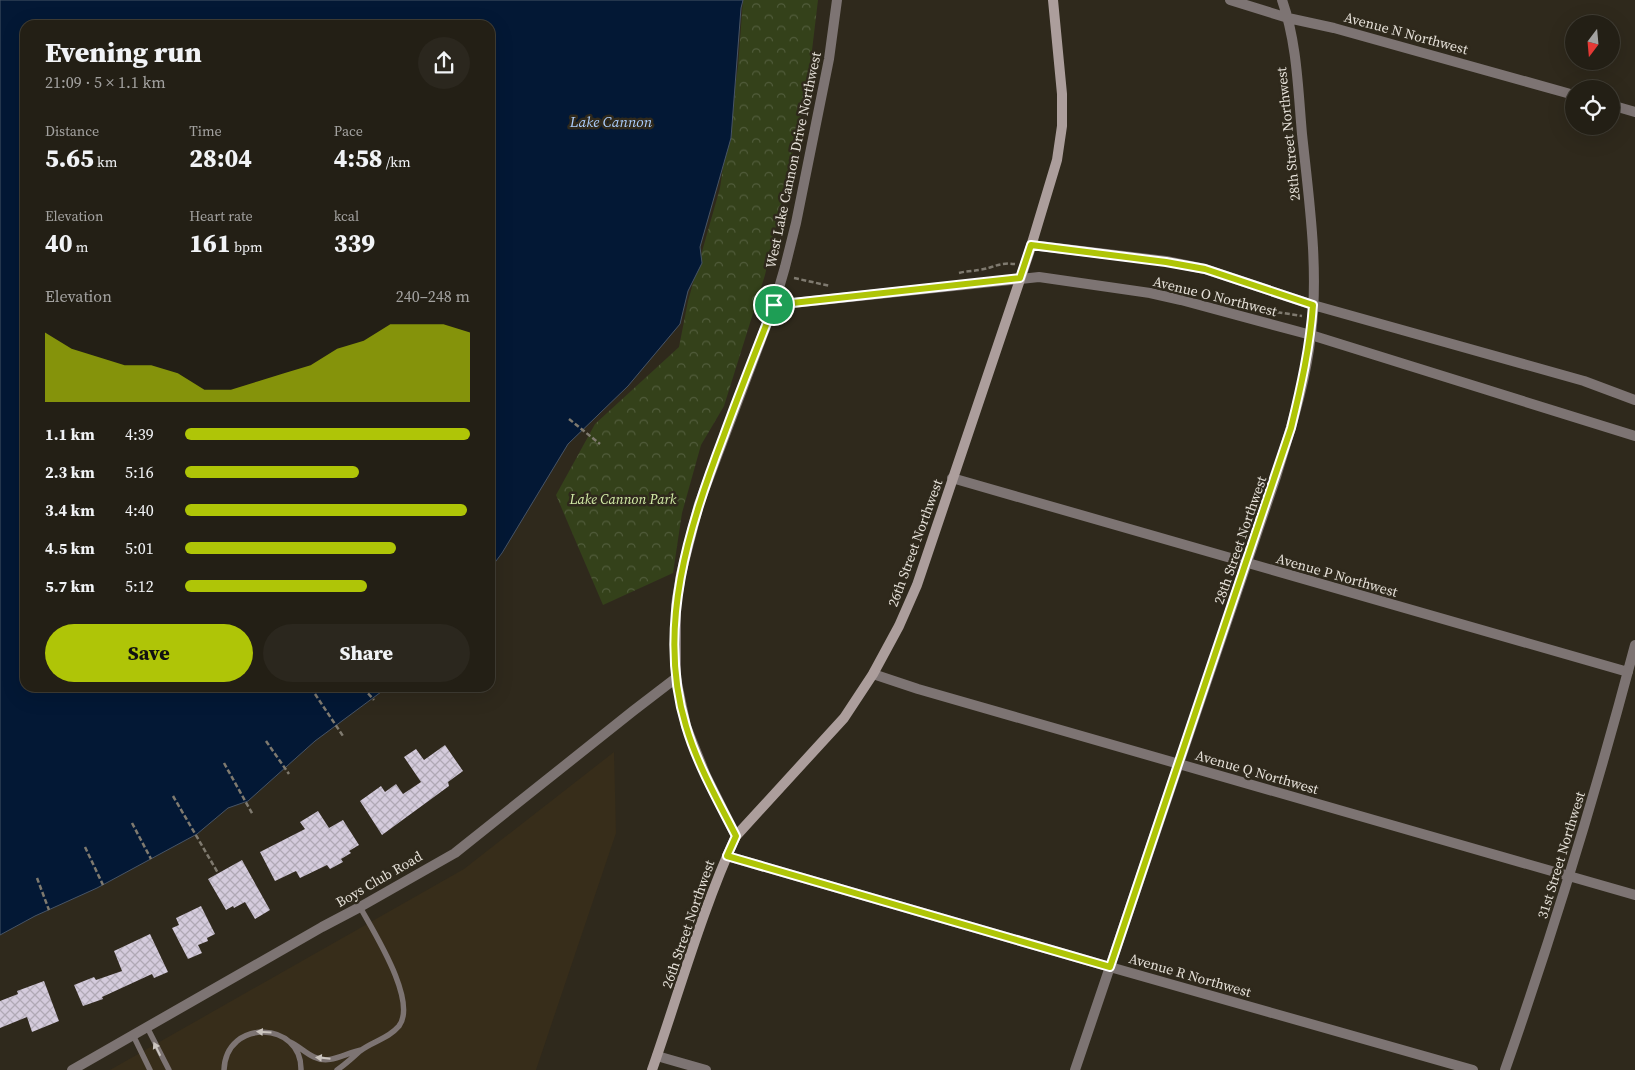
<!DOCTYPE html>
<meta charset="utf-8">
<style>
body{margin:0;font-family:"Source Serif 4",serif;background:#2b271e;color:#f1f3f6;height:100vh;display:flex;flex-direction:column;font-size:19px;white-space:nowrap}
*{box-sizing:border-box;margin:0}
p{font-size:16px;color:#a3a2a0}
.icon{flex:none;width:28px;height:28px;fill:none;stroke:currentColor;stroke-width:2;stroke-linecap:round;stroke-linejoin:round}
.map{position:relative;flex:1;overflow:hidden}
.side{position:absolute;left:20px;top:20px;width:475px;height:672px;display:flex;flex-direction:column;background:#231f15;border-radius:15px;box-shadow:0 5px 20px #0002,0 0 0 1px #403d34}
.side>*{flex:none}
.needle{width:32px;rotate:196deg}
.fabs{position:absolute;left:1565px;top:15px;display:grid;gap:10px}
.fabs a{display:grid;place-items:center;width:55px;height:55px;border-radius:50%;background:#231f15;box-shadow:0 5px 20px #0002,0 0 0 1px #403d34;font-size:25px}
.pin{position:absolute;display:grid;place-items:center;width:42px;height:42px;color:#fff;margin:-21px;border:2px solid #fff;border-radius:50%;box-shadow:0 1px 5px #0007}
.round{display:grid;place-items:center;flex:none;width:52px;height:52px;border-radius:26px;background:#2b271e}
.headline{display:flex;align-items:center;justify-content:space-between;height:85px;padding:0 25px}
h1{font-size:28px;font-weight:800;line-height:38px}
.metrics{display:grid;grid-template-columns:repeat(3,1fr);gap:8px;height:85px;padding:5px 25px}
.metrics div{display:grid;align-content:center}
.metrics b{font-size:25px;font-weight:800}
.metrics small{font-size:14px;font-weight:400}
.metrics p{font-size:14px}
.chart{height:140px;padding:10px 25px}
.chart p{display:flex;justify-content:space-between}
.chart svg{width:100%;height:90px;margin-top:5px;fill:#afc507;opacity:.7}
.primary-button{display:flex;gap:10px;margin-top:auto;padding:10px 25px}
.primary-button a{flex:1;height:58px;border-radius:30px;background:#afc507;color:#111;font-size:20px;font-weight:800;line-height:58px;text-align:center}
.primary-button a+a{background:#2b271e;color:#f1f3f6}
ul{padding:0 25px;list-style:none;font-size:16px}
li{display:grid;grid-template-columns:80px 60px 1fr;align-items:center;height:38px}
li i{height:12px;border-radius:6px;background:#afc507}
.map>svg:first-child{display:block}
</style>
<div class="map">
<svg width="1635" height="1070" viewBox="0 0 1635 1070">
<defs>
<pattern id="park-crowns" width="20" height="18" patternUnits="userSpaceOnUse" patternTransform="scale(1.25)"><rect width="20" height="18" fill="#34411a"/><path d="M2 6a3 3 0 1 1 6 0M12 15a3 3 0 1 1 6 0" fill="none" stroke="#515c3b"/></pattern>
<pattern id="building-cross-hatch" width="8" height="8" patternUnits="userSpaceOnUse" patternTransform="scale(1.25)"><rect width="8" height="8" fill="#d4cbdc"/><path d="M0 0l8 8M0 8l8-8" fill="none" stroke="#b0a9b5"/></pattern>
</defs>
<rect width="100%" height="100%" fill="#2f291c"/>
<path fill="#372d1a" d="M614,752L616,833L536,1070H110L464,869Z"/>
<path fill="url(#park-crowns)" d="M743,0H818L808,84L765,275L724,406L701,445L682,513L673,573L603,605L556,495L595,424L679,347L688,301L720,188L738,67Z"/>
<path fill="#031835" stroke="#475466" d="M0,0H743L741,8L731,138L700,247L702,263L688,291L680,324L628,386L568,444L502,553L490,569V25H25V688H384L381,692L315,741L248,801L228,808L197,834L97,888L35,916L0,935Z"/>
<path fill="url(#building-cross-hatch)" d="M445,745L463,771L448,782L449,786L382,835L360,801L381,786L385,792L396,784L403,794L421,782L404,757L416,749L424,760Z
M318,811L329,828L343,820L359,845L349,851L351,853L341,859L343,862L330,869L327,865L300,878L296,871L275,881L260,852L305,829L300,822Z
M242,860L270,910L255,919L245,902L234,908L233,906L226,910L208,879Z
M201,906L215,934L207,938L208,941L198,945L202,953L188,959L172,928L179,925L176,918Z
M150,934L168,972L154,978L152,974L102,997L103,999L83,1006L74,985L94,977L96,980L122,971L114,951Z
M44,981L59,1021L32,1032L27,1017L0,1028V1001L18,994L17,991Z"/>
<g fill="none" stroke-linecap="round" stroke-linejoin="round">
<path stroke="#7f7a6f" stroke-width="2.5" stroke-dasharray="5 2.5" stroke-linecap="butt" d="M959,273C966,271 973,271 979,270C993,268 999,262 1015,264
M794,278L830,286
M1270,311L1302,316
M569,419L600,444
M363,688L374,700
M315,694L343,736
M266,741L289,774
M224,763L253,815
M173,796L218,873
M132,823L151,859
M85,847L103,885
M37,878L49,910"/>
<path stroke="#7d7473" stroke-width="5.5" d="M147,1027L169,1070
M133,1035L150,1070
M290,1042C299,1046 305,1053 314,1057C330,1065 345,1053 361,1050
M224,1070C226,1018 302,1021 301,1070
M337,1070C346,1064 352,1058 360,1051C373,1041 388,1039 399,1026C418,1001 373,931 360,907"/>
<path stroke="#7d7473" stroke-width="10" d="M1230,0L1288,18L1334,28L1574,95
M1611,105L1635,112
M1031,245L1166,261L1205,269L1313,305L1584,381L1635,400
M774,305L1039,277L1150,293L1181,300L1311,335L1635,436
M952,478L1628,672
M873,674L918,689L1635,895
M736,836L706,776L686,726L676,678V605L681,574L699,504L774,305L785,267L796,223L829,59L837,0
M727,856L1110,967L1473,1070
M657,1056L706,1070
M72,1070L322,927L360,907L455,853L633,711L676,678
M1075,1070L1276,477C1290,430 1306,383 1311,334C1319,268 1309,200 1302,134C1298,89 1297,42 1282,0
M1505,1070C1554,930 1597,789 1635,645"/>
<path stroke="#ac9e9c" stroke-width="10" d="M652,1070C679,993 702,909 736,836L844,718L873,674L899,626L917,585L1029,253L1057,160L1062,126V94L1053,0"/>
</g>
<defs><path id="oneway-solid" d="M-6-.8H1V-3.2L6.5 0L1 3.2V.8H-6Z" transform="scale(1.25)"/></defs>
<g fill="#cbc5bf">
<use href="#oneway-solid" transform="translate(264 1032) rotate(-176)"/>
<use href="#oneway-solid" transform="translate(157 1049) rotate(-116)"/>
<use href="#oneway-solid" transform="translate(323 1058) rotate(-174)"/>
</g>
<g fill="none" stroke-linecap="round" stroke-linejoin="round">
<g stroke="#fff" stroke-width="10">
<path id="route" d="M1031,245L1166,262L1205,269L1313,305C1310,347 1301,387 1291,428L1110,967L727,856L736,836C718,801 697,764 686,726C656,628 689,527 724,435C740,391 757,348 774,305L1020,278Z"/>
</g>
<use href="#route" stroke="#afc507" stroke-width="6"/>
</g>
<g text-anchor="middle" stroke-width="5" stroke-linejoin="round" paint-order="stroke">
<g font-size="14" fill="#e5e0d8" stroke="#2f291c">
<text transform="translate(1406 33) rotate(15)" y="5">Avenue N Northwest</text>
<text transform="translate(1288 134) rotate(-96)" y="5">28th Street Northwest</text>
<text transform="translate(793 160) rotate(-78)" y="5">West Lake Cannon Drive Northwest</text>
<text transform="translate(1215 296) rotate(14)" y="5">Avenue O Northwest</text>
<text transform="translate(1240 540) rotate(-71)" y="5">28th Street Northwest</text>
<text transform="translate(915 543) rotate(-70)" y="5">26th Street Northwest</text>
<text transform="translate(1337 575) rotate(16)" y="5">Avenue P Northwest</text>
<text transform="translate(1257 772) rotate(16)" y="5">Avenue Q Northwest</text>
<text transform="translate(1561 855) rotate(-73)" y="5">31st Street Northwest</text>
<text transform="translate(379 879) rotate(-30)" y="5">Boys Club Road</text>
<text transform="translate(688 924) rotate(-71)" y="5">26th Street Northwest</text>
<text transform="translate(1190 975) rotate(16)" y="5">Avenue R Northwest</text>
</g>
<g font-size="14" font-style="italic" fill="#d4eda8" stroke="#2f291c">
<text x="623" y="504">Lake Cannon Park</text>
</g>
<g font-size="15" font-style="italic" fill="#abcdfb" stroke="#2f291c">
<text x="611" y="127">Lake Cannon</text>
</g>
</g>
</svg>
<div class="fabs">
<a><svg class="needle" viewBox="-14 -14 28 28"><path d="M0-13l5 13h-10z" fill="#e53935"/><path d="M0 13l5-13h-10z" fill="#a3a2a0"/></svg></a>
<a><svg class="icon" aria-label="locate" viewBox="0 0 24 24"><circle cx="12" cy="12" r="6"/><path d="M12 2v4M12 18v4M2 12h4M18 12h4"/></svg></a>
</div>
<div class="pin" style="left:774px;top:305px;background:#1e9e55"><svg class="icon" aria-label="arrive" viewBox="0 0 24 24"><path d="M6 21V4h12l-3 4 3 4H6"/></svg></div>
<section class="side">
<div class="headline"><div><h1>Evening run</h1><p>21:09 · 5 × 1.1 km</p></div><a class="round"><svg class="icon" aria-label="share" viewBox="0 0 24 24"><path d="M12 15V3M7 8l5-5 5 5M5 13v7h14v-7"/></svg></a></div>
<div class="metrics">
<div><p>Distance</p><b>5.65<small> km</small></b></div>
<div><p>Time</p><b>28:04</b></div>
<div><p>Pace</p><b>4:58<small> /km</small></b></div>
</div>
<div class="metrics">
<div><p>Elevation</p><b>40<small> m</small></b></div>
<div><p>Heart rate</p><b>161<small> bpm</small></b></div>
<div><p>kcal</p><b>339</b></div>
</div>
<div class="chart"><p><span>Elevation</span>240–248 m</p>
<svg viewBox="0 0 160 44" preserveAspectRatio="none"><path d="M0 44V10L10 18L20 22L30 26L40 26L50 30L60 38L70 38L80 34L90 30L100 26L110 18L120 14L130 6L140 6L150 6L160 10V44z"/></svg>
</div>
<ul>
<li><b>1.1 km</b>4:39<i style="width:100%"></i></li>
<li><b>2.3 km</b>5:16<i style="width:61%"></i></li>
<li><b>3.4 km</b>4:40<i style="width:99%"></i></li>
<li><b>4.5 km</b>5:01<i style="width:74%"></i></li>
<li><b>5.7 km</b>5:12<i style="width:64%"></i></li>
</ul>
<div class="primary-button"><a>Save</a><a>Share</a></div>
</section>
</div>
